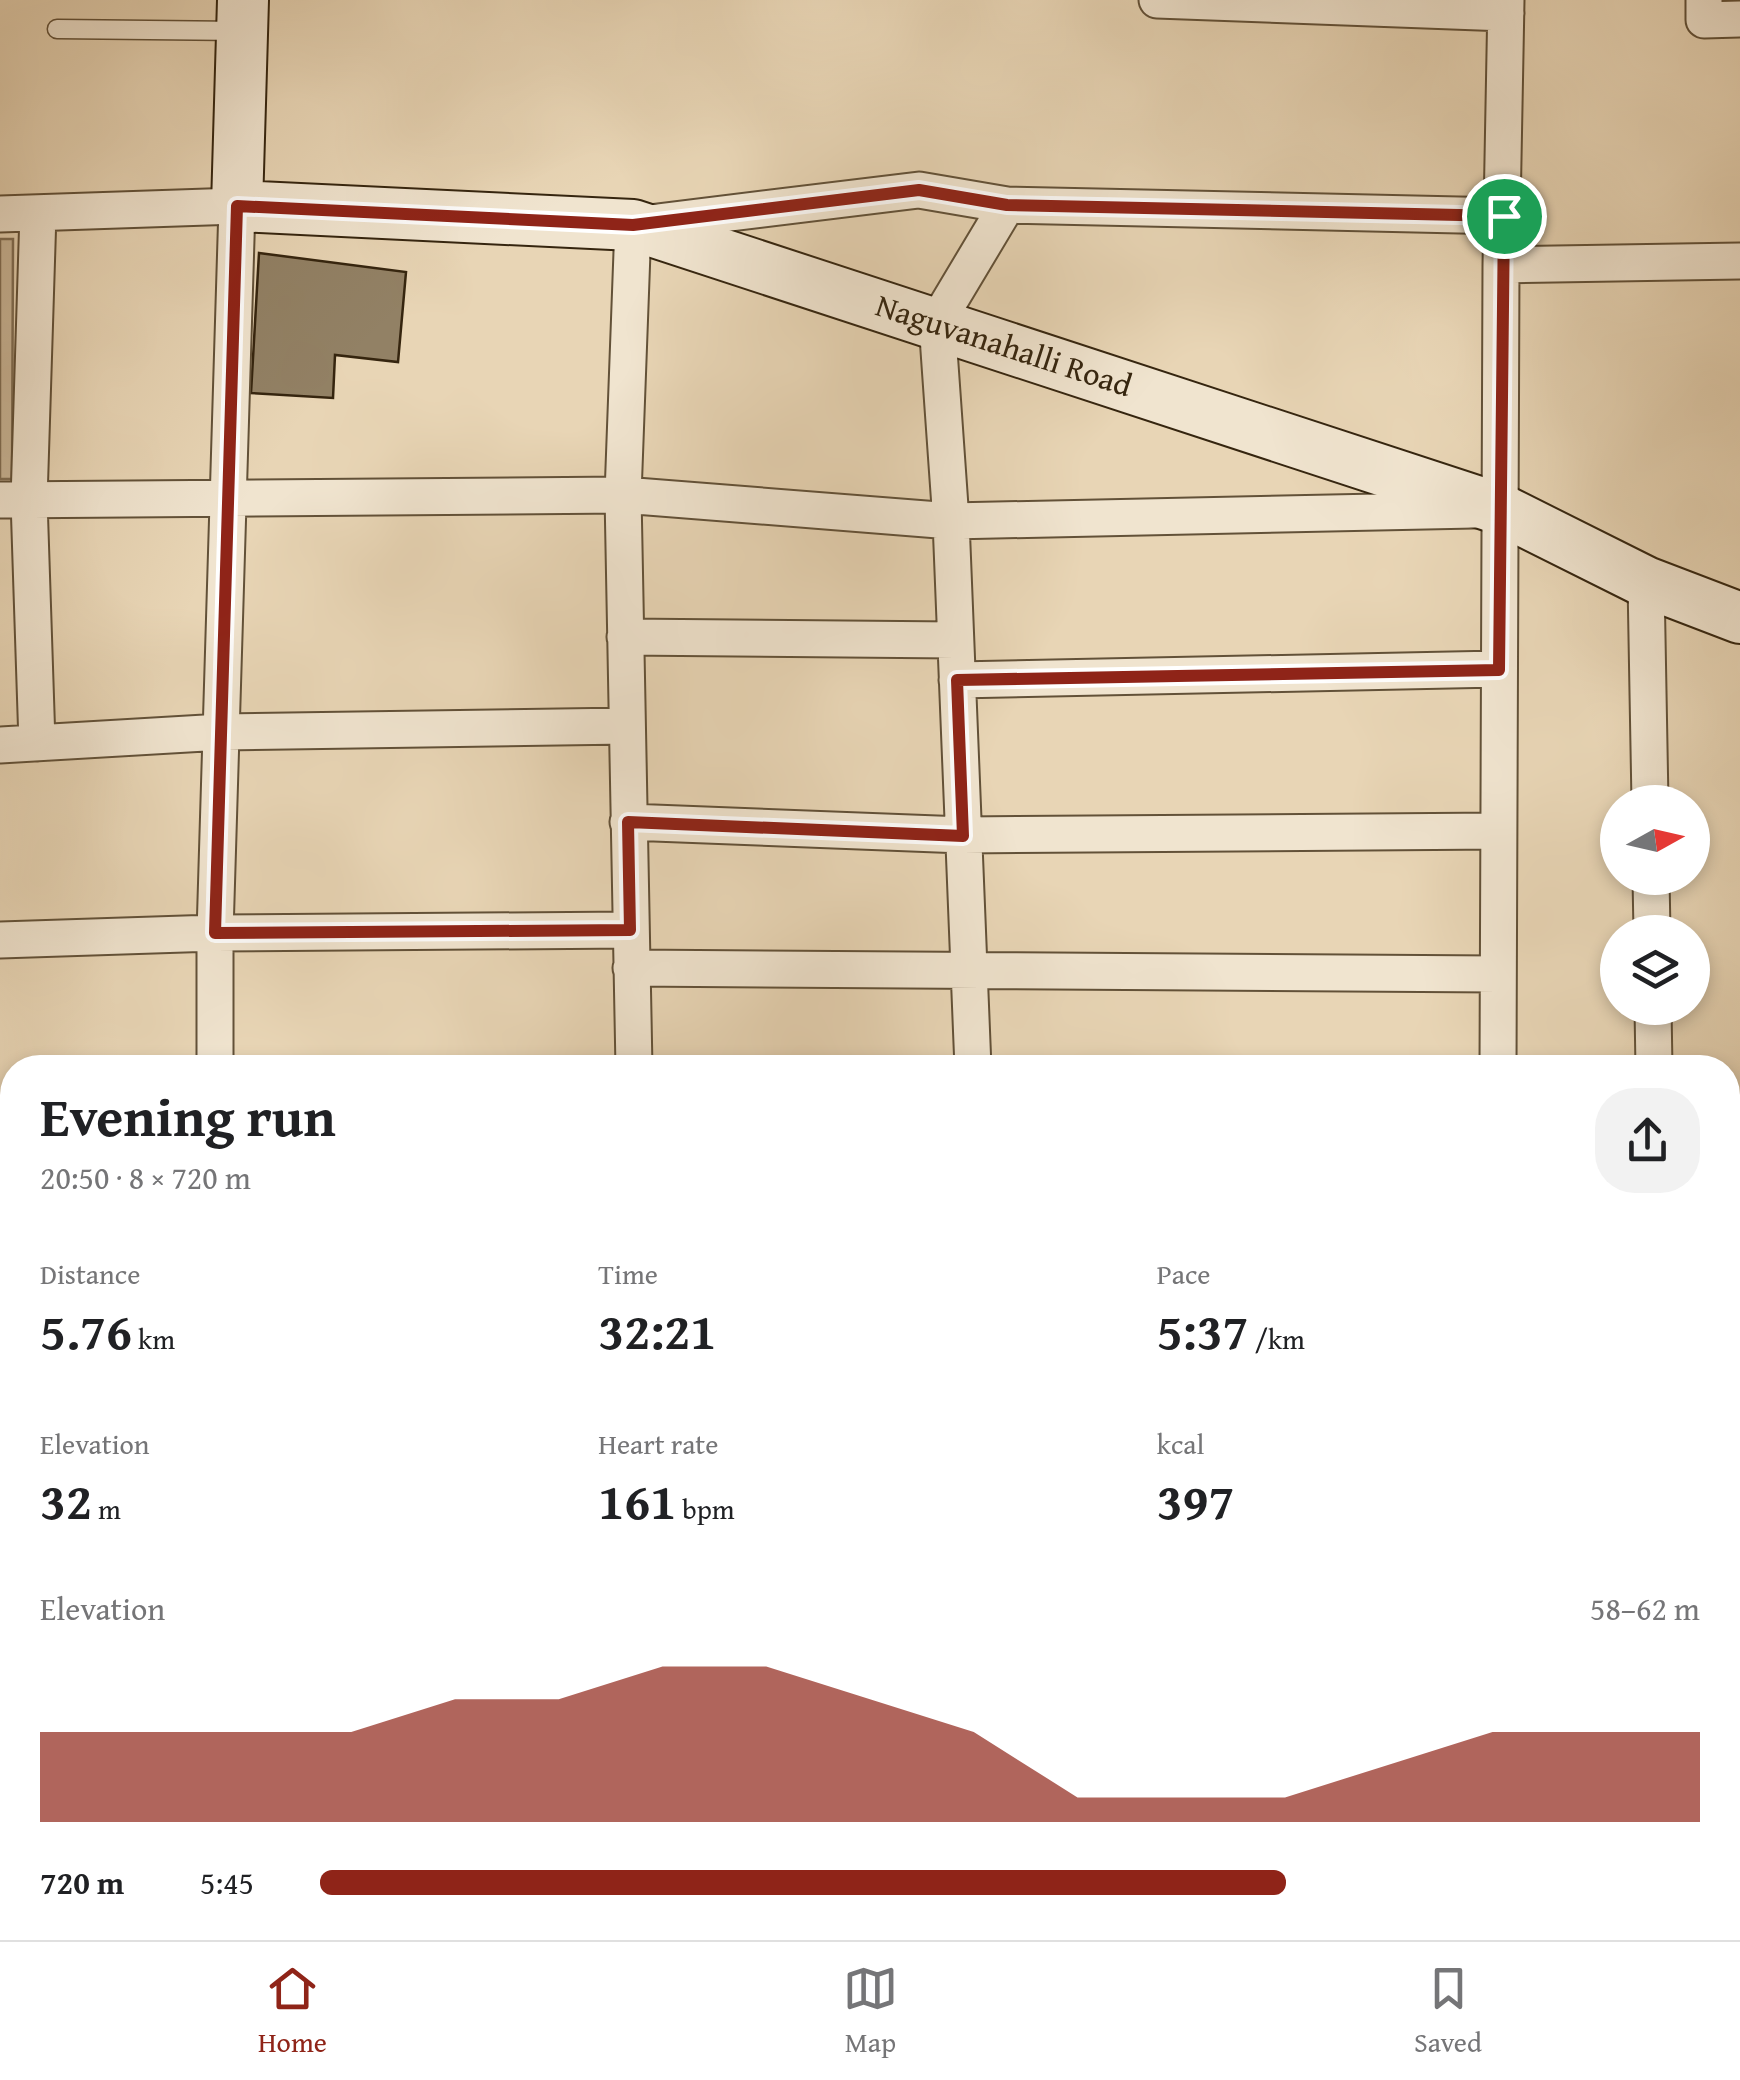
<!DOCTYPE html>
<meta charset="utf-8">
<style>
body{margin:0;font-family:"Gentium Book Plus",serif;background:#f2f2f2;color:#202124;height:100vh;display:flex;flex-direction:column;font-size:38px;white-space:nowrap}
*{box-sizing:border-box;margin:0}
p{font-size:32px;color:#757577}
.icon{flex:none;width:55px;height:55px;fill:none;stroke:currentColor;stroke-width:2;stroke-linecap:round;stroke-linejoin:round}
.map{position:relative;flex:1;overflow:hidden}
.sheet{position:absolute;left:0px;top:1055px;width:1740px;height:885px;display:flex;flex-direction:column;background:#fff;border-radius:40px 40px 0 0;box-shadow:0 5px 15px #0003}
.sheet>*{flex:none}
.needle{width:65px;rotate:82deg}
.tools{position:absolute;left:1600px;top:785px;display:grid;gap:20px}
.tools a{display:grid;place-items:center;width:110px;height:110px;border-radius:50%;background:#fff;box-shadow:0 5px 15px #0003;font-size:50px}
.pin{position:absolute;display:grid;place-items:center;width:85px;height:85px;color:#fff;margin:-42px;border:5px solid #fff;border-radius:50%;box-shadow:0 2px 10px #0007}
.round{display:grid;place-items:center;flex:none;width:105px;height:105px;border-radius:40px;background:#f2f2f2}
.headline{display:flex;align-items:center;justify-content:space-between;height:170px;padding:0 40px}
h1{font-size:55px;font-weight:600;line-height:75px}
.metrics{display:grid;grid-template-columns:repeat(3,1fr);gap:15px;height:170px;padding:10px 40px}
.metrics div{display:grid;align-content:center}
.metrics b{font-size:50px;font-weight:600}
.metrics small{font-size:28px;font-weight:400}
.metrics p{font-size:28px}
.chart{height:280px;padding:20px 40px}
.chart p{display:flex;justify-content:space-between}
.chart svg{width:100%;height:180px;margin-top:10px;fill:#8f2418;opacity:.7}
ul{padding:0 40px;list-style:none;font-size:32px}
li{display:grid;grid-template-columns:160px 120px 1fr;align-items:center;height:75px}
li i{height:25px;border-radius:12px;background:#8f2418}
.menu{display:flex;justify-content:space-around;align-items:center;height:140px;border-top:2px solid #e0e0e0;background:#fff;font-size:28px;color:#757577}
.menu a{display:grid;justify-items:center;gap:5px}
.menu .selected{color:#8f2418}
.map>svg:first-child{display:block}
</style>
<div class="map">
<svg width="1740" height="1940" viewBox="0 0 1740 1940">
<rect width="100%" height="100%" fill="#e8d5b5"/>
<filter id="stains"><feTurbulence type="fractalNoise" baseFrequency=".002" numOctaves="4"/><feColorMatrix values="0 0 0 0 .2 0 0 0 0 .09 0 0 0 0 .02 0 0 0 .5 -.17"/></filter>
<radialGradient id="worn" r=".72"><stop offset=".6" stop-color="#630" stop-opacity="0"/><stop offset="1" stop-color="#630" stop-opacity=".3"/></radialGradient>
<path fill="#cab799" stroke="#806e54" stroke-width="2.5" d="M0,239H13L12,479H0Z"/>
<path fill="#928165" stroke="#35250f" stroke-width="2.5" d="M259,253L406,272L398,362L335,355L333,398L251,393Z"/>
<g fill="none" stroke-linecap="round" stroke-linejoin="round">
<g stroke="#625138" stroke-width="21">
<path id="lane" d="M57,29L241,31"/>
</g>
<g stroke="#625138" stroke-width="39">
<path id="street" d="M1157,0L1506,13
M1704,0V20L1740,19
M0,214L237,206L215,933V1068
M1501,265L1740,261
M0,500L623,495L951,521L1474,510
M1646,582L1650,802
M625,637L955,640
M957,680L1499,669
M37,743L29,500L38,213
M0,745L222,732L627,726
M628,822L963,835L1498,831
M1651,878L1652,932
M0,940L215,933L630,930
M631,968L1497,974
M1653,1008L1654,1068
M634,1068L623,495L633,225L919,190L1007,205L1504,216
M973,1068L951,521L937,322L1007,205
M1498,1068L1501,265L1506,0
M0,1125H12
M0,1322H12
M0,1504H12
M1728,1509L1740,1507
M1728,1615H1740
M0,1713L12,1712
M1728,1810L1740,1808
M1020,1928L1024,1940
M1195,1928L1198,1940"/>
</g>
<g stroke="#35250f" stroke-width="54">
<path id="secondary" d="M243,0L237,206L633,225L1500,509L1646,582L1740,618"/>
</g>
<use href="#lane" stroke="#f0e4cf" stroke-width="18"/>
<use href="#street" stroke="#f0e4cf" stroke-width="35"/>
<use href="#secondary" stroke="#f0e4cf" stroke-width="50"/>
</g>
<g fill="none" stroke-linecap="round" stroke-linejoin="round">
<g stroke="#fff" stroke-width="20">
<path id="route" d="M919,190L1007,205L1504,216L1499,670L957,680L963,836L628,822L630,930L215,933L237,206L633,225Z"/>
</g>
<use href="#route" stroke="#8f2418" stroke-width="12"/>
</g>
<g text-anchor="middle" stroke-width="8" stroke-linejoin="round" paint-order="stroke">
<g font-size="32" fill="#35250f" stroke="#f0e4cf">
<text transform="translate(1004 345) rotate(18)" y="11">Naguvanahalli Road</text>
</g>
</g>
<rect width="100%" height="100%" filter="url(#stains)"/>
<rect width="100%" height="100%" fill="url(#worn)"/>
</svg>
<div class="tools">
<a><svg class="needle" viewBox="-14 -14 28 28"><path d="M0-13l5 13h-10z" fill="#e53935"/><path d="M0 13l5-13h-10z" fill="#757577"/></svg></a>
<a><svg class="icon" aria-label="layers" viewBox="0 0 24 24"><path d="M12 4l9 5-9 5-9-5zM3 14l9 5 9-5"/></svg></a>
</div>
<div class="pin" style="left:1504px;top:216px;background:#1e9e55"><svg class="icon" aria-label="arrive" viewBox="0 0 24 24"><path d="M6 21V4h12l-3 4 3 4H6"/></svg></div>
<section class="sheet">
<div class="headline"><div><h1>Evening run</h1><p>20:50 · 8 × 720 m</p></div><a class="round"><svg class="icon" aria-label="share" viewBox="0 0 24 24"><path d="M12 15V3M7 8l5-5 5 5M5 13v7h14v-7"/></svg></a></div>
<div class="metrics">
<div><p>Distance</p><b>5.76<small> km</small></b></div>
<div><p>Time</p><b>32:21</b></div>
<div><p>Pace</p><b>5:37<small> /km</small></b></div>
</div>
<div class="metrics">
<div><p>Elevation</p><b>32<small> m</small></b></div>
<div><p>Heart rate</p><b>161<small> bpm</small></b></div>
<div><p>kcal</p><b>397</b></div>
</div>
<div class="chart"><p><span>Elevation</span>58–62 m</p>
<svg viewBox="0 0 160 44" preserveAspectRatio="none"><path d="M0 44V22L10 22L20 22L30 22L40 14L50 14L60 6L70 6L80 14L90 22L100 38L110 38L120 38L130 30L140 22L150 22L160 22V44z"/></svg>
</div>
<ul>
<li><b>720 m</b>5:45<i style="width:70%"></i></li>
</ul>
</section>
</div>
<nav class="menu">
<a class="selected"><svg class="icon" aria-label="home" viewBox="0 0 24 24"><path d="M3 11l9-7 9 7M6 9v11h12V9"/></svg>Home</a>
<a><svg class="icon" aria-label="map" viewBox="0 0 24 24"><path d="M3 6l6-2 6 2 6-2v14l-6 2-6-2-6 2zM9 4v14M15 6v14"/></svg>Map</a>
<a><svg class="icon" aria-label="saved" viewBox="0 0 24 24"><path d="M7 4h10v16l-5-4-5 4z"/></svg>Saved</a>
</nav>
